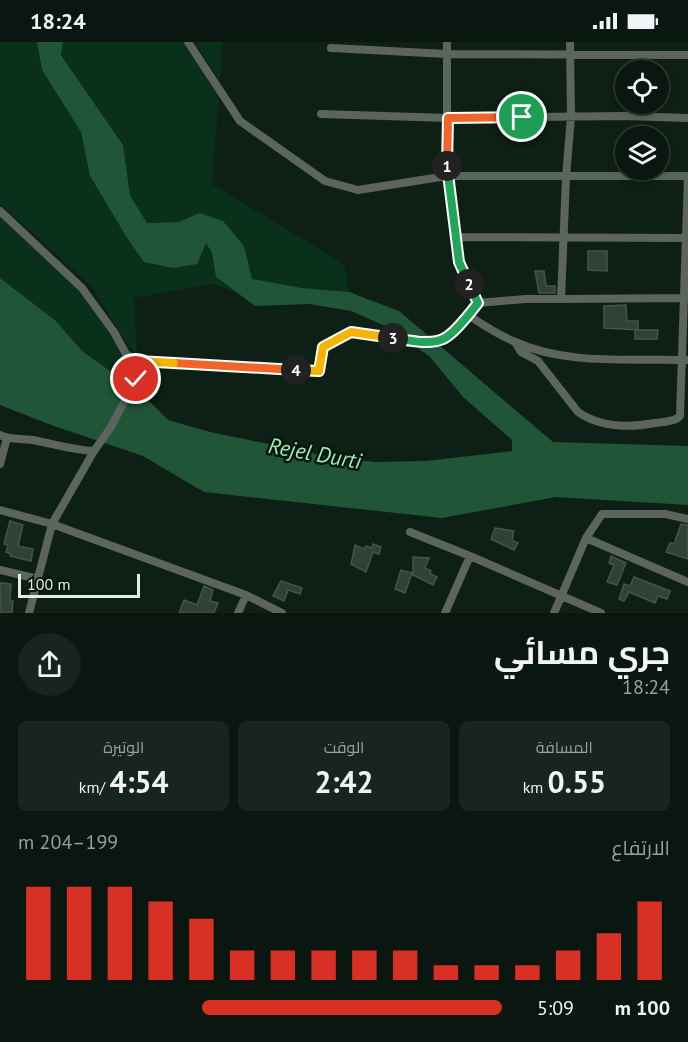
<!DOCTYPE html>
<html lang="ar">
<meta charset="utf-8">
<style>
body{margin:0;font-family:"PT Sans",Cairo,sans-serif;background:#18241e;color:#f1f3f6;direction:rtl;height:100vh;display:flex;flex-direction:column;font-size:22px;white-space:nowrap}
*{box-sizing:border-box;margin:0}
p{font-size:20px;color:#999f9f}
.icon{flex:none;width:33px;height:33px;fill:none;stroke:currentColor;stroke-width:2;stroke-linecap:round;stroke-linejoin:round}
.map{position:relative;height:571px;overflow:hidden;direction:ltr}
.drawer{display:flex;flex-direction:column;background:#0a1710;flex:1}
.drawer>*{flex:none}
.buttons{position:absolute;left:615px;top:18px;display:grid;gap:12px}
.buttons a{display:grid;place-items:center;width:54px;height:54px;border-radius:50%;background:#0a1710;box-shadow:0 3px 9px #0003,0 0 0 2px #2a3630;font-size:30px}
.scale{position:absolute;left:18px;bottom:15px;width:122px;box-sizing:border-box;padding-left:6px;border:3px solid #e2ede5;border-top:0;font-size:16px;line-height:21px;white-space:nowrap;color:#e2ede5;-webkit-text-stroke:4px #06160c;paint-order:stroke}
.pin{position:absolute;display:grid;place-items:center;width:51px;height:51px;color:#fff;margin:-26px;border:3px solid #fff;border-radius:50%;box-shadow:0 2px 6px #0007}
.km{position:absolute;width:30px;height:30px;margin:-15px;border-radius:50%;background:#222;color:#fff;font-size:16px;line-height:30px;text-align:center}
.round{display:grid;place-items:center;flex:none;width:63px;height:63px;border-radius:32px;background:#18241e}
.headline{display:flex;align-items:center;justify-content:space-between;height:102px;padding:0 18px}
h1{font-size:33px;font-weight:700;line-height:45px}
.metrics{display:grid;grid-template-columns:repeat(3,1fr);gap:9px;height:102px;padding:6px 18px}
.metrics div{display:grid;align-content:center;border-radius:9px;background:#18241e;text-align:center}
.metrics b{font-size:30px;font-weight:700}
.metrics small{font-size:16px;font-weight:400}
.metrics p{font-size:16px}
.chart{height:168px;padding:12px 18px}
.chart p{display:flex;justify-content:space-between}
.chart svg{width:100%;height:108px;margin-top:6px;stroke:#d93025;stroke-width:6}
ul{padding:0 18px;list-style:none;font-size:20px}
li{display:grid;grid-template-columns:96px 72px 1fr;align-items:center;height:45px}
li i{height:15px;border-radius:8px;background:#d93025}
.status{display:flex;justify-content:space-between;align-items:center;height:42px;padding:0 30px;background:#0a1710;direction:ltr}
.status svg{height:16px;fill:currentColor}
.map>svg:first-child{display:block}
</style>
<div class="status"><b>18:24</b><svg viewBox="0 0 49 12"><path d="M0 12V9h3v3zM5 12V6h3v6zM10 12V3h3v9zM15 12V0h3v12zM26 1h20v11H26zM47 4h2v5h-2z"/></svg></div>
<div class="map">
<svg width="688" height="571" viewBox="0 0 688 571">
<rect width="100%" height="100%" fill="#0e1f15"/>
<path fill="#09301b" d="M0,0H37L42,28L81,90L90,134L127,196L205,200L212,211L216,235L236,251L213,242L134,256L137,313L125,299L91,244L0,162Z
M63,0H183L219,52L212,142L344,222L349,250L302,246L252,237L244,204L199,171L179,180L147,181L130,153L123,103L61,12Z
M194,0H223L220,39Z
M0,173L80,248L134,320V336L130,342L82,309L56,279L0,236Z"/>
<path fill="#215537" d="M37,0H63L61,13L123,103L130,153L147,181L179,180L199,171L223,179L244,204L252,237L302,246L349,250L399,269L553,400L688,404V463L556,455L442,476L204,450L143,414L51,383L0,363V236L56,279L82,309L139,349L168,378L210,390L321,413L374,420L426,419L512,409V398L463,355L430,315L392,287L351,269L309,262L255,264L216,235L212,211L206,201L197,222L173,226L144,220L127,196L90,134L81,90L42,28Z"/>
<path fill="#304236" stroke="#425548" stroke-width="1.5" d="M588,209H607V229L588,228Z
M535,229H544L546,244H555V251H539Z
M626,263L627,279H638V288L604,286V264Z
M635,288H658L657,297H635Z
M10,479L23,483L18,504L33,507L31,519L10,514L11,512L6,510L8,503L4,502Z
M681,482L688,483V517L666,510L670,501L674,502Z
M495,486L514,489L512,498L518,501L514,508L491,497Z
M373,502L381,505L379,512L373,510L366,530L351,522L355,503L365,507L366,504L372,506Z
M611,514L626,521L617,543L607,540L614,523L609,521Z
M413,515L429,516L425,526L431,529L430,532L437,535L433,543L413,533Z
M401,528L412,531L405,551L395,547Z
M634,535L670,549L667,557L658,554L655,561L629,550L624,559L619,557L624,542L630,544Z
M281,539L302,546L300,552L288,548L284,559L273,554Z
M0,541L11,542L10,559H13L12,571H0Z
M204,544L213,548L210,559L218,561L214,571H179L184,558L197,563Z"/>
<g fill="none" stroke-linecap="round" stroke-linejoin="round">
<path stroke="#5c645e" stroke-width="8" d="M188,0L240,79L325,139L358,148L447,134H688
M447,0V134L459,220L478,261
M331,6L447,12L688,13
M321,72L448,76L625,74L688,76
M0,169L82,246L114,290L126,312L137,319L319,329L323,305L351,290L419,299H435L445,296L478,261L525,257H561L566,135L571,75L570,0
M454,195L688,196
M561,257L686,256
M468,273C483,283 497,292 513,299C567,324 630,316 688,318
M515,300L521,310L538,319L578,370C601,386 628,386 655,381C663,380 671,380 678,376L680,374L688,134
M0,393C10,398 21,396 33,398C54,402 73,408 94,409
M0,422L7,396
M0,468L52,482L246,553L282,571
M410,490L470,514L601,571
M586,496L688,540
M0,528L38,537
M29,571L52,482L94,409L111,385L136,337L137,319
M238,571L246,553
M445,571L470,514
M554,571L586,496L602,472H665L688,477"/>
</g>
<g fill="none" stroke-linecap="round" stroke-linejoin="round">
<g stroke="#fff" stroke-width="12">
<path id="split-1" d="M447,124L448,76L522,75"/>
</g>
<g stroke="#fff" stroke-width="12">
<path id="split-2" d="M447,124L459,220L469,242"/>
</g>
<g stroke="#fff" stroke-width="12">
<path id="split-3" d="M393,296C408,298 431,304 445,296C456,290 470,271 478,261L469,242"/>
</g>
<g stroke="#fff" stroke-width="12">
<path id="split-4" d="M296,328L319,329L323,305L351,290L393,296"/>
</g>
<g stroke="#fff" stroke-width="12">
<path id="split-5" d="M174,321L296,328"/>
</g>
<g stroke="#fff" stroke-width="12">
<path id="split-6" d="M136,337L137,319L174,321"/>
</g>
<use href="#split-1" stroke="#f0652b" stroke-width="8"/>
<use href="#split-2" stroke="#22a559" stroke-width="8"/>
<use href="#split-3" stroke="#22a559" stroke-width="8"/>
<use href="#split-4" stroke="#f5b400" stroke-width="8"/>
<use href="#split-5" stroke="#f0652b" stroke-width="8"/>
<use href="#split-6" stroke="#f5b400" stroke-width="8"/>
</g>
<g text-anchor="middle" stroke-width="5" stroke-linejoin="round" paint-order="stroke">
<g font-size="22" font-style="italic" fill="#9dedbb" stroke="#06160c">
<text transform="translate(315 411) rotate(10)" y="8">Rejel Durti</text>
</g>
</g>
</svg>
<div class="buttons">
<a><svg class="icon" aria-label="locate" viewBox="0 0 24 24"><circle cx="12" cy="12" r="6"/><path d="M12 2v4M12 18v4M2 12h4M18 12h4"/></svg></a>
<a><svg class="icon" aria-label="layers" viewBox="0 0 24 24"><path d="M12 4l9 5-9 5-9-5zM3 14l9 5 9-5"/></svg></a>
</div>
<div class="scale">100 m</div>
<div class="pin" style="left:522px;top:75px;background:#1e9e55"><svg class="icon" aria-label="arrive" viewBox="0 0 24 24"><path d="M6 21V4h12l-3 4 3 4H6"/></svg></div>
<div class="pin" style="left:136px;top:337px;background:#d93025"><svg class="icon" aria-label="check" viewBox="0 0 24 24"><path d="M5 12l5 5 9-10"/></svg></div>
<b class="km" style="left:447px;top:124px">1</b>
<b class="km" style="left:469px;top:242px">2</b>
<b class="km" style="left:393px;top:296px">3</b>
<b class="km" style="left:296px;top:328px">4</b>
</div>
<section class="drawer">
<div class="headline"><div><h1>جري مسائي</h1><p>18:24</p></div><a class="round"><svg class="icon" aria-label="share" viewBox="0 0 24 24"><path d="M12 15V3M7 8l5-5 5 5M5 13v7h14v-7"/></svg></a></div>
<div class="metrics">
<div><p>المسافة</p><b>0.55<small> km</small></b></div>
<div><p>الوقت</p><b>2:42</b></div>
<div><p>الوتيرة</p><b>4:54<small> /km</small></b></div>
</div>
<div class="chart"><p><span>الارتفاع</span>199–204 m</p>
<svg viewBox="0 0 160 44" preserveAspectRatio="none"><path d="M5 44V6M15 44V6M25 44V6M35 44V12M45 44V19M55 44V32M65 44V32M75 44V32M85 44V32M95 44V32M105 44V38M115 44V38M125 44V38M135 44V32M145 44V25M155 44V12"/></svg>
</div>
<ul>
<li><b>100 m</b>5:09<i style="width:62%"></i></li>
</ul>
</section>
